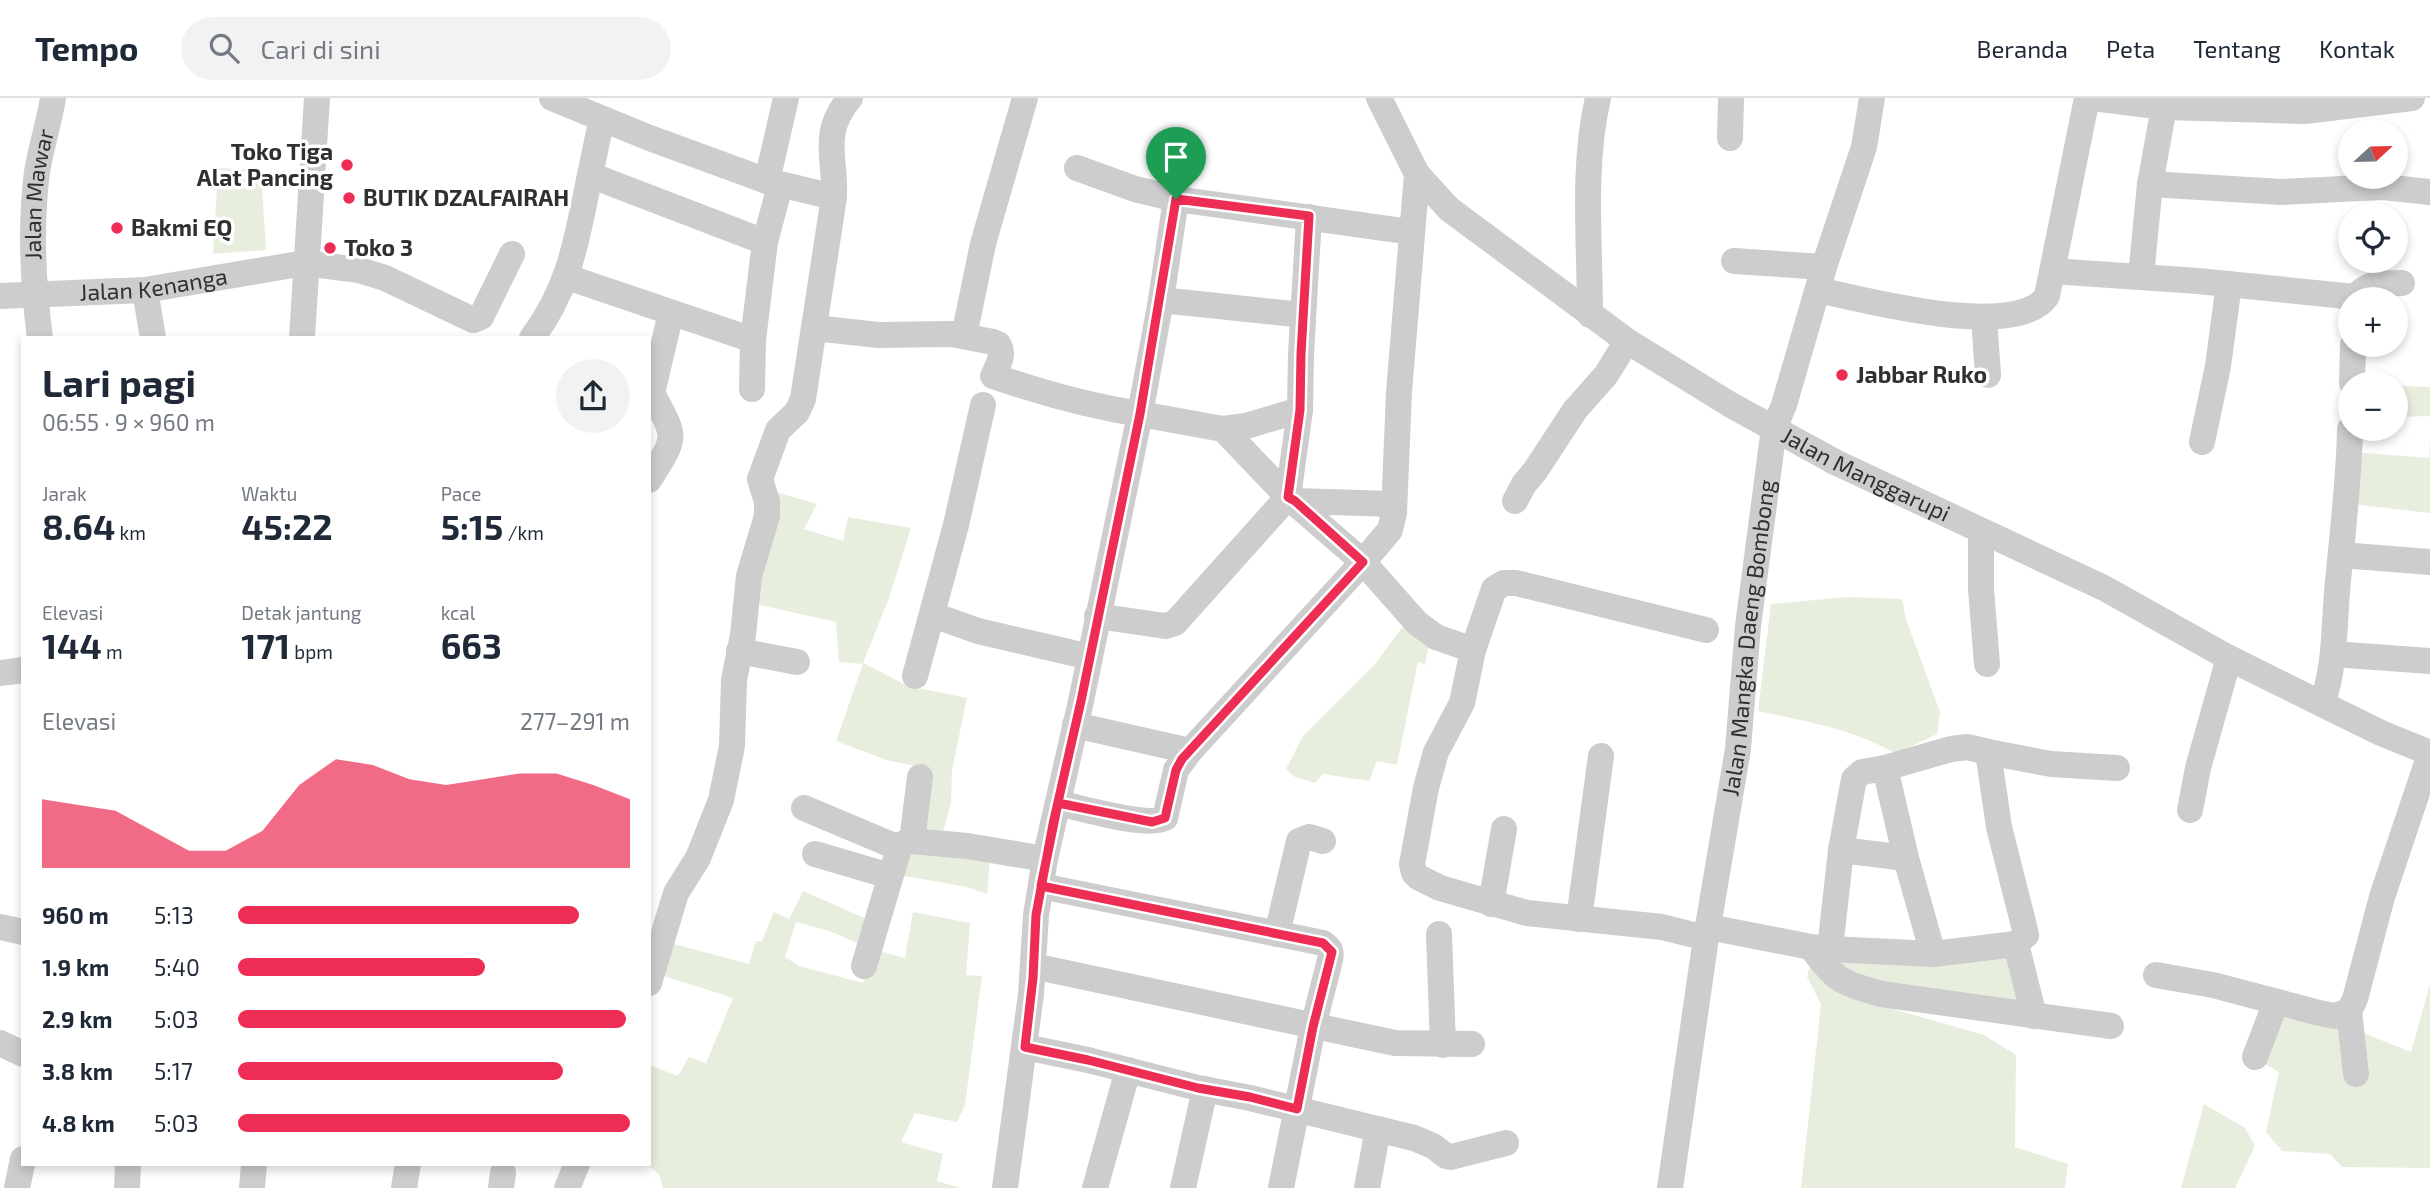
<!DOCTYPE html>
<html lang="id">
<meta charset="utf-8">
<style>
body{margin:0;font-family:"Exo 2",sans-serif;background:#f2f2f3;color:#1f2937;height:100vh;display:flex;flex-direction:column;font-size:26px;white-space:nowrap}
*{box-sizing:border-box;margin:0}
p{font-size:23px;color:#747a83}
.icon{flex:none;width:38px;height:38px;fill:none;stroke:currentColor;stroke-width:2;stroke-linecap:round;stroke-linejoin:round}
.map{position:relative;flex:1;overflow:hidden}
.drawer{position:absolute;left:21px;top:238px;width:630px;height:830px;display:flex;flex-direction:column;background:#fff;border-radius:0px;box-shadow:0 4px 10px #0003}
.drawer>*{flex:none}
.needle{width:46px;rotate:68deg}
.tools{position:absolute;left:2338px;top:21px;display:grid;gap:14px}
.tools a{display:grid;place-items:center;width:70px;height:70px;border-radius:50%;background:#fff;box-shadow:0 4px 10px #0003;font-size:35px}
.pin{position:absolute;display:grid;place-items:center;width:60px;height:60px;color:#fff;margin:-72px -30px;border-radius:50% 50% 50% 0;rotate:-45deg;box-shadow:0 0 7px #0007}
.pin .icon{rotate:45deg}
.round{display:grid;place-items:center;flex:none;width:74px;height:74px;border-radius:37px;background:#f2f2f3}
.headline{display:flex;align-items:center;justify-content:space-between;height:119px;padding:0 21px}
h1{font-size:38px;font-weight:700;line-height:52px}
.metrics{display:grid;grid-template-columns:repeat(3,1fr);gap:10px;height:119px;padding:7px 21px}
.metrics div{display:grid;align-content:center}
.metrics b{font-size:35px;font-weight:700}
.metrics small{font-size:19px;font-weight:400}
.metrics p{font-size:19px}
.chart{height:196px;padding:14px 21px}
.chart p{display:flex;justify-content:space-between}
.chart svg{width:100%;height:126px;margin-top:7px;fill:#ed2d54;opacity:.7}
ul{padding:0 21px;list-style:none;font-size:23px}
li{display:grid;grid-template-columns:112px 84px 1fr;align-items:center;height:52px}
li i{height:18px;border-radius:9px;background:#ed2d54}
header{display:flex;align-items:center;gap:42px;box-sizing:border-box;height:98px;padding:0 35px;background:#fff;border-bottom:2px solid #e0e1e3}
header strong{font-size:33px}
nav{display:flex;gap:38px;margin-inline-start:auto;font-size:24px}
.search{width:490px;height:63px;background:#f2f2f3;display:flex;align-items:center;gap:18px;box-sizing:border-box;padding:0 24px;border-radius:38px;color:#747a83;font-size:26px}
.map>svg:first-child{display:block}
</style>
<header>
<strong>Tempo</strong>
<div class="search"><svg class="icon" aria-label="search" viewBox="0 0 24 24"><circle cx="10" cy="10" r="6"/><path d="M15 15l6 6"/></svg>Cari di sini</div>
<nav><a>Beranda</a><a>Peta</a><a>Tentang</a><a>Kontak</a></nav>
</header>
<div class="map">
<svg width="2430" height="1090" viewBox="0 0 2430 1090">
<rect width="100%" height="100%" fill="#fff"/>
<path fill="#e8eede" d="M218,70L261,72L266,152L213,156Z
M2402,288L2430,289V318L2396,319V301H2401Z
M2430,339V415L2351,406L2354,354L2429,360Z
M772,393L817,406L804,431L843,443L848,419L911,430L889,500L863,565L908,588L967,600L952,672L951,705L942,737L912,727L920,669L886,662L836,643L863,566L839,564L836,524L755,506Z
M1849,499L1902,501L1906,521L1940,614L1937,636L1896,656C1854,631 1804,623 1758,613L1771,506Z
M1406,524L1430,540L1425,567L1418,563L1397,667L1377,663L1369,683L1323,676L1315,685L1295,679L1286,671L1303,638L1375,566Z
M912,748L990,759L987,796L967,789L899,777Z
M803,793L869,822L860,846L829,833L796,824L785,859L799,868L863,885L876,852L905,860L913,814L970,825L966,877L982,878L965,1007L957,1024L915,1015L901,1044L943,1056L937,1083L960,1090H663L659,1076L645,1066H649V967L678,978L689,959L706,965L733,900L661,877L670,845L749,866L756,843H762L774,814L789,821Z
M2014,853L2029,917L1842,876L1823,857Z
M1811,862L1840,896L1984,937L2016,957L2015,1049L2068,1066L2065,1090H1801L1821,906L1807,879Z
M2430,886V1070L2342,1069L2330,1056L2282,1053L2266,1034L2279,974L2263,965L2280,920L2341,926L2411,954Z
M2204,1006L2245,1030L2255,1048L2235,1090H2181Z"/>
<g fill="none" stroke-linecap="round" stroke-linejoin="round">
<g stroke="#cdcdcd" stroke-width="26">
<path d="M552,0L647,39L767,83L834,99L803,301L797,314L778,332L760,381L767,404V418L749,478L743,537L734,582L732,648L721,702L698,760L676,795L649,885"/>
<path id="s1" d="M1379,0L1417,76L1449,111L1627,243L1731,307L1835,364L2104,490L2229,560L2322,606L2381,635L2430,655"/>
<path d="M2093,0L2164,9L2305,13L2412,0"/>
<path d="M599,34L590,77L765,144L753,242L752,291"/>
<path d="M1730,40L1731,0"/>
<path d="M1077,70L1135,91L1176,101"/>
<path d="M767,83L786,0"/>
<path d="M2150,86L2281,94L2383,89L2430,94"/>
<path d="M834,99C836,59 820,36 850,0"/>
<path d="M1309,119L1301,256L1300,312L1288,399L1363,464L1417,525L1436,539L1473,552"/>
<path d="M765,144L777,99"/>
<path d="M1734,163L1824,169"/>
<path d="M2052,173L2198,183L2355,199V201"/>
<path d="M2141,178L2150,86L2164,9"/>
<path d="M567,179L753,242"/>
<path d="M145,192L153,240"/>
<path d="M1818,192C1865,202 2017,243 2047,198L2087,0"/>
<path id="s2" d="M0,198L145,192L305,165L359,172L385,180L473,222L481,219L512,156"/>
<path d="M2355,199C2370,183 2380,186 2402,185"/>
<path d="M1161,202L1303,217"/>
<path d="M1590,217C1590,147 1582,68 1598,0"/>
<path d="M1984,219L1988,277"/>
<path d="M815,230L878,237L952,236L993,244L998,246C1005,256 998,268 993,278C1042,295 1089,308 1140,316L1081,603L1045,761L1036,817L1031,896L1005,1090"/>
<path d="M964,238L983,146L1025,0"/>
<path id="s3" d="M40,240C33,186 30,128 37,74C41,49 49,25 53,0"/>
<path d="M302,240L317,0"/>
<path d="M532,240C571,188 577,139 590,77"/>
<path d="M2352,285L2353,247"/>
<path d="M649,294L652,295L671,215"/>
<path d="M1223,331L1140,316L1161,202L1176,101L1411,134"/>
<path d="M2202,344L2218,268L2229,186"/>
<path d="M649,382C677,337 677,342 652,295"/>
<path d="M1295,403L1394,406"/>
<path d="M1515,403L1524,386L1535,373L1575,312L1606,277L1627,243"/>
<path d="M1981,434V491L1987,566"/>
<path d="M2341,457L2430,464"/>
<path d="M933,517L978,533L1090,559"/>
<path d="M1097,518L1165,528L1175,525L1288,399L1223,331L1246,328L1300,312"/>
<path d="M1706,532L1516,485H1504L1494,491L1473,552L1462,605L1436,654L1426,690L1412,766L1414,775L1418,779L1440,790L1527,815L1662,829L1706,840"/>
<path d="M739,553L797,564"/>
<path d="M2333,556L2430,563"/>
<path d="M0,575L23,572"/>
<path d="M915,578L956,427L983,307"/>
<path d="M2322,606C2335,570 2334,532 2337,494C2342,439 2349,385 2350,331"/>
<path d="M1075,627L1190,653L1363,464L1390,432L1394,415L1399,294L1417,76"/>
<path d="M1885,670L1951,651L1967,649L1988,654"/>
<path d="M1058,705C1081,710 1147,730 1165,720L1176,672L1190,653"/>
<path d="M804,710L899,750"/>
<path d="M2190,712L2198,670L2229,560"/>
<path d="M912,743L920,679"/>
<path d="M1841,752L1906,760"/>
<path d="M815,756L890,778"/>
<path d="M1041,788L1323,845C1330,850 1332,853 1330,862L1313,929L1281,1090"/>
<path d="M1491,806L1504,731"/>
<path d="M1579,821L1601,658"/>
<path d="M0,829L23,834"/>
<path d="M1709,829L1811,849L1830,851L1841,752L1854,681L1862,674L1885,670L1906,760L1933,856"/>
<path d="M1277,836L1299,743L1309,739L1323,743"/>
<path d="M1439,836L1443,947"/>
<path d="M2016,846L2034,918"/>
<path d="M1811,849C1836,884 1841,884 1881,896L2111,928"/>
<path d="M1830,851L1933,856L2016,846L2026,837L2024,828L1999,729L1988,654L2051,666L2117,670"/>
<path d="M864,868L899,750L904,745L912,743L967,748L1045,761"/>
<path d="M1033,868L1395,945L1472,946"/>
<path d="M2156,877L2213,887L2319,915L2335,918L2349,913L2355,901L2382,799L2430,656"/>
<path d="M2349,913L2356,976"/>
<path d="M0,945L23,956"/>
<path d="M1025,949L1088,962L1198,990L1250,1000L1414,1040L1433,1048L1446,1058L1451,1059L1506,1045"/>
<path d="M2255,959L2276,904"/>
<path d="M17,1090L23,1061"/>
<path d="M127,1090L128,1066"/>
<path d="M252,1090L254,1066"/>
<path d="M404,1090L408,1066"/>
<path d="M501,1090L503,1075"/>
<path d="M567,1090L577,1066"/>
<path d="M1095,1090L1128,972"/>
<path d="M1183,1090L1205,991"/>
<path d="M1367,1090L1378,1031"/>
<path id="s4" d="M1670,1090L1706,840L1738,651L1748,528L1774,330L1784,307L1824,169L1864,49L1872,0"/>
</g>
</g>
<g fill="none" stroke-linecap="round" stroke-linejoin="round">
<g stroke="#fff" stroke-width="14">
<path id="route" d="M1176,101L1140,316L1081,603L1053,726L1036,817L1033,880L1025,949L1088,962L1198,990L1250,999L1297,1011L1313,929L1330,862L1332,854L1323,845L1041,788L1058,705L1152,724L1165,720L1176,672L1182,661L1363,464L1295,403L1288,399L1300,312L1301,256L1309,118L1176,101"/>
</g>
<use href="#route" stroke="#ed2d54" stroke-width="9"/>
</g>
<g fill="#ed2d54" stroke="#fff" stroke-width="2.5">
<circle cx="347" cy="67" r="7"/>
<circle cx="349" cy="100" r="7"/>
<circle cx="117" cy="130" r="7"/>
<circle cx="330" cy="150" r="7"/>
<circle cx="1842" cy="277" r="7"/>
</g>
<g text-anchor="middle" stroke-width="7" stroke-linejoin="round" paint-order="stroke">
<g font-size="23" font-weight="bold" fill="#303030" stroke="#fff" text-anchor="start">
<text x="333" y="62" text-anchor="end">Toko Tiga<tspan x="333" dy="26">Alat Pancing</tspan></text>
<text x="363" y="108">BUTIK DZALFAIRAH</text>
<text x="131" y="138">Bakmi EQ</text>
<text x="344" y="158">Toko 3</text>
<text x="1856" y="285">Jabbar Ruko</text>
</g>
<g font-size="23" fill="#303030" stroke="#fff">
<text dy="8" stroke="none"><textPath href="#s3" startOffset="144">Jalan Mawar</textPath></text>
<text dy="8" stroke="none"><textPath href="#s2" startOffset="154">Jalan Kenanga</textPath></text>
<text dy="8" stroke="none"><textPath href="#s1" startOffset="628">Jalan Manggarupi</textPath></text>
<text dy="8" stroke="none"><textPath href="#s4" startOffset="556">Jalan Mangka Daeng Bombong</textPath></text>
</g>
</g>
</svg>
<div class="tools">
<a><svg class="needle" viewBox="-14 -14 28 28"><path d="M0-13l5 13h-10z" fill="#e53935"/><path d="M0 13l5-13h-10z" fill="#747a83"/></svg></a>
<a><svg class="icon" aria-label="locate" viewBox="0 0 24 24"><circle cx="12" cy="12" r="6"/><path d="M12 2v4M12 18v4M2 12h4M18 12h4"/></svg></a>
<a>+</a>
<a>−</a>
</div>
<div class="pin" style="left:1176px;top:101px;background:#1e9e55"><svg class="icon" aria-label="arrive" viewBox="0 0 24 24"><path d="M6 21V4h12l-3 4 3 4H6"/></svg></div>
<section class="drawer">
<div class="headline"><div><h1>Lari pagi</h1><p>06:55 · 9 × 960 m</p></div><a class="round"><svg class="icon" aria-label="share" viewBox="0 0 24 24"><path d="M12 15V3M7 8l5-5 5 5M5 13v7h14v-7"/></svg></a></div>
<div class="metrics">
<div><p>Jarak</p><b>8.64<small> km</small></b></div>
<div><p>Waktu</p><b>45:22</b></div>
<div><p>Pace</p><b>5:15<small> /km</small></b></div>
</div>
<div class="metrics">
<div><p>Elevasi</p><b>144<small> m</small></b></div>
<div><p>Detak jantung</p><b>171<small> bpm</small></b></div>
<div><p>kcal</p><b>663</b></div>
</div>
<div class="chart"><p><span>Elevasi</span>277–291 m</p>
<svg viewBox="0 0 160 44" preserveAspectRatio="none"><path d="M0 44V20L10 22L20 24L30 31L40 38L50 38L60 31L70 15L80 6L90 8L100 13L110 15L120 13L130 11L140 11L150 15L160 20V44z"/></svg>
</div>
<ul>
<li><b>960 m</b>5:13<i style="width:87%"></i></li>
<li><b>1.9 km</b>5:40<i style="width:63%"></i></li>
<li><b>2.9 km</b>5:03<i style="width:99%"></i></li>
<li><b>3.8 km</b>5:17<i style="width:83%"></i></li>
<li><b>4.8 km</b>5:03<i style="width:100%"></i></li>
</ul>
</section>
</div>
